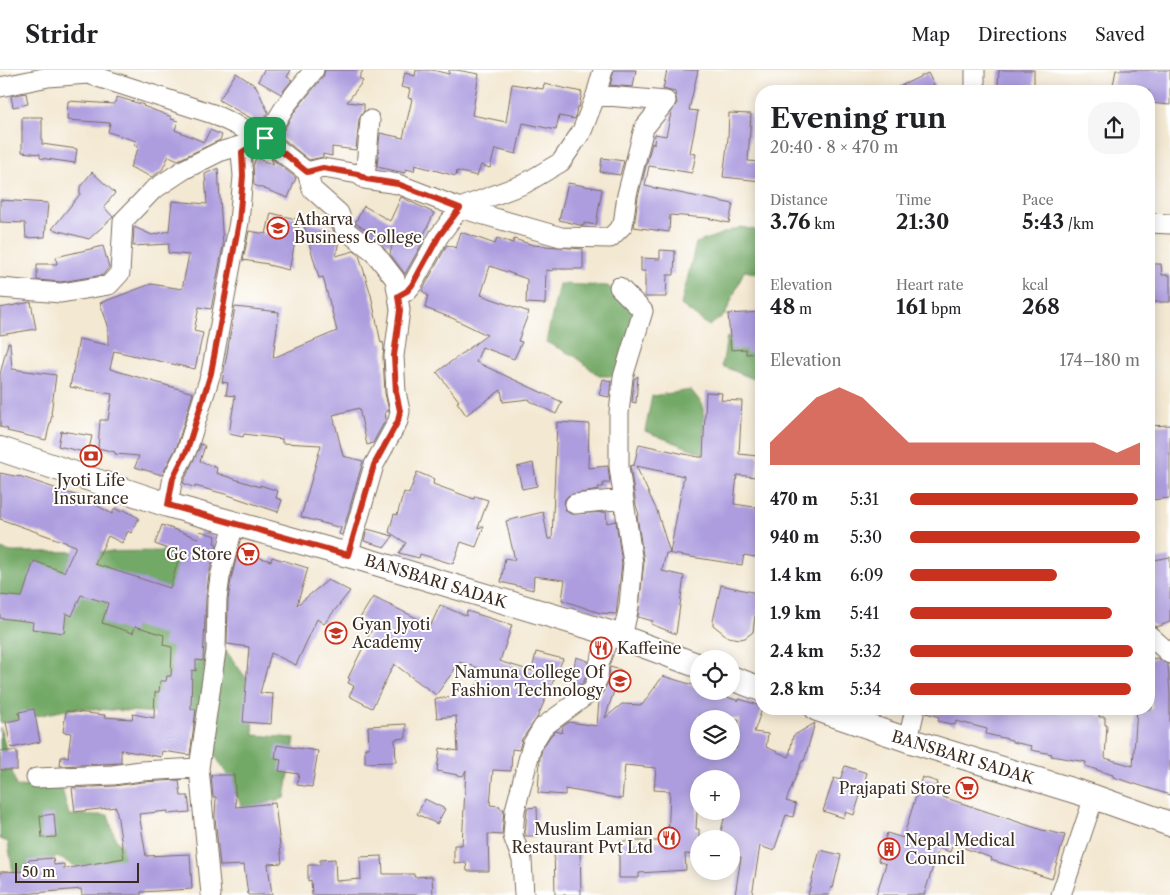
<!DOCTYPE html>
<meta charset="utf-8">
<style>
body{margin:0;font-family:"Libre Caslon Text",serif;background:#f6f6f6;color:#202124;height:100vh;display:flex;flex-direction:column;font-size:19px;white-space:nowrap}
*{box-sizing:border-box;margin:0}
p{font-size:16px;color:#757577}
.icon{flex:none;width:28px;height:28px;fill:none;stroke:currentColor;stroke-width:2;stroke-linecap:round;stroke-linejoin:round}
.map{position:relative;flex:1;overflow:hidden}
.details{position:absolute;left:755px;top:15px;width:400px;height:630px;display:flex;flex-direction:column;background:#fff;border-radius:20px;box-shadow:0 2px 12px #0003}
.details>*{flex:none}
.fabs{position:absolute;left:690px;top:580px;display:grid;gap:10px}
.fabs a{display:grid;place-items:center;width:50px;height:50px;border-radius:50%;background:#fff;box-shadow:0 2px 12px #0003;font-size:25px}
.scale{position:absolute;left:15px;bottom:12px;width:124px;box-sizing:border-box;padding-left:5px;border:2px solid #3b2a1e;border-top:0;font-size:14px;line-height:18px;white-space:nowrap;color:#3b2a1e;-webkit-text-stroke:4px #fff;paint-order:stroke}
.pin{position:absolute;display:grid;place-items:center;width:42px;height:42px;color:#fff;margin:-21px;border-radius:10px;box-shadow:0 2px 8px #0006}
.round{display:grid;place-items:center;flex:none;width:52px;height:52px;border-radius:20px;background:#f6f6f6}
.headline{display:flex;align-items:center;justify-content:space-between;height:85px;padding:0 15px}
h1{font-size:28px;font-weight:700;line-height:38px}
.figures{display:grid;grid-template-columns:repeat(3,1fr);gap:8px;height:85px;padding:5px 15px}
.figures div{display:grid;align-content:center}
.figures b{font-size:21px;font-weight:700}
.figures small{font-size:14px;font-weight:400}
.figures p{font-size:14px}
.chart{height:140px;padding:10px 15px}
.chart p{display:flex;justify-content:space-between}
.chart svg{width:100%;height:90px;margin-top:5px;fill:#c8321e;opacity:.7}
ul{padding:0 15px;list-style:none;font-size:16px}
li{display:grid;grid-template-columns:80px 60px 1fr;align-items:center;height:38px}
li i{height:12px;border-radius:6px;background:#c8321e}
header{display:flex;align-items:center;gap:30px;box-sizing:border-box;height:70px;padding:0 25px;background:#fff;border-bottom:1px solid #e0e0e0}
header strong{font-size:24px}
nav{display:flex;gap:28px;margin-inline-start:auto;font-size:18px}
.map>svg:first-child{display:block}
</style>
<header>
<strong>Stridr</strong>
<nav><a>Map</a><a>Directions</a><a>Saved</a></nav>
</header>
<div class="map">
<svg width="1170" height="825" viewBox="0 0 1170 825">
<rect width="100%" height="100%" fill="#fff"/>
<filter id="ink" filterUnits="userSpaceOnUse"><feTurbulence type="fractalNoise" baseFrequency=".02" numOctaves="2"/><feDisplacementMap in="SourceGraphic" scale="10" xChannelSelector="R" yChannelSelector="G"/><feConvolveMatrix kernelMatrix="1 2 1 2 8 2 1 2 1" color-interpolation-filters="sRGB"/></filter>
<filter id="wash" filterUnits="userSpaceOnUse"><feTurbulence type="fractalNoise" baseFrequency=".0096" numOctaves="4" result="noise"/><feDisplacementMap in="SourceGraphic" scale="20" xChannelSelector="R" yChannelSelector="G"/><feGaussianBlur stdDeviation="1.12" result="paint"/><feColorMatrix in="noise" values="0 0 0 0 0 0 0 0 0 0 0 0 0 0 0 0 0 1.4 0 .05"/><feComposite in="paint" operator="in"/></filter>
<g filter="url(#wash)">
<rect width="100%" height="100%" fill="#f3e8d2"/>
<path fill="#73a966" stroke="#576a42" d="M741,157L761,161V204L744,201L725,245L709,256L681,235L696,173Z
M559,214L608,216L645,249L615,306H599L576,287L546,272Z
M727,267L761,269V312L722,296Z
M691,320L703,335L704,384L645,361L652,326Z
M0,479L12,482L188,481L180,518L249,612L254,665L295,668L285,728L243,739L227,705L191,645L77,638L0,653Z
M0,657L16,716L62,718L69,745H108L115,768L135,789L84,800L57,787L13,803L8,772L0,769Z"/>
<g id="blocks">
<path fill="#ad9ddf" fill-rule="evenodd" d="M264,0H291L287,7L292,10L281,24L258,11Z
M325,0H363L359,8L363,11L347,32L364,34V41L359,49L356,80L332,77V86L323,84V87L309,90L280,66L295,41L323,7Z
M416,0H432L449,4V0H456L479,4L472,45L506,52L512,14L543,19L544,14L582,22L579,37H577L575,49L559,46L556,60L523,53L516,84L495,79L490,98L481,95L477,106L457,101L456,106L415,95L414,101L406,99L405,103L377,97L380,63L403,68L412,29L408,28L410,19L401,17L405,3L415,6Z
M614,0H636L633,17L610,15Z
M667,0H698L689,40L698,41L690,83L696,84L692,103L649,96L645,116L733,134L729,153L707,148L670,145L669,162L634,157L638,127L652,73L654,74L655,64L666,66L671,43L677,33L675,22L663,19Z
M999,0H1034V17L1026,16V21H1004V16H998Z
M1116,0H1170V35L1149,33V21L1113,15Z
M236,3L256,16L268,42L261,54L219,30Z
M928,3L937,21H890Z
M26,23L28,34L13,37L11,26Z
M117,27L144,35L143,36L172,47L171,49L178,51L175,60L204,72L210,60L222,65L220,70L178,90L169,86L162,100L152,107L130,97L139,77L134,75L136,71L108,62L110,53L67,50L68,31L114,34Z
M729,43L751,44L748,91L761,92V111L723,107L728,68Z
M22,47H42V74L77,79L75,93L40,88V84L22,82Z
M256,88L274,95L271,88L296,108L288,128L254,115L253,96Z
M602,88L624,91L620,105L600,102Z
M218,98L223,176L211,239L199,237L194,261L203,263L195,299L114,281L110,299L193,323L177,376L162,405L135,397L139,386L115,384V382L98,378L100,350H108L112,324L70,317L79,269L108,275V255L100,233L151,214L182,219L189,185L168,183L169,174L133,176L134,157L152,165L169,161L172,131L207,134L205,104Z
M92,102L115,123L104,137L113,147L89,169L52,159L80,124V117Z
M568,113L602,119L596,155L584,153V156L559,150Z
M401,127L434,143L424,164L423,168H425L405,204L390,184L392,176L355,153L364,136L390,151Z
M0,130L48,133L45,167L26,168L25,153L0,152Z
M271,143L300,150L289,200L268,195V194L243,190L249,161L266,164Z
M303,152L332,158L339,170L336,186L354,181L359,185L371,225L381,273L383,272L384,277L383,287L385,323L389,341L385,342L386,349L373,373L367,375L359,338L333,345L343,386L363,391L342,465L339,464L341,458L301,447L321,375L282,373V369L244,364L243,367L229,364L235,326L226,325L228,313L222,312L235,237L279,242L273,288L337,261L323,207L319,208Z
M461,162L495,174L497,168L513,173L514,169L533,175L583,179V199H553V201L546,200L545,234L526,233L527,209L490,196L481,225L529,242L518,271L522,272L514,289L482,277L476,292L562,332L556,344L530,331L529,329L503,332L501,320L466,345L457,332L459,331L437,302L487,265L452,248L425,238L428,225L422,221L447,175L456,178Z
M103,176L109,197L103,205L61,212L37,210V194H57L56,187Z
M660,180L675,181L674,205H667L666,227H645V201H641V188L660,189Z
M1149,194H1161L1162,205H1170V232H1149Z
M31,232L36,259L0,265V238Z
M761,242V283L746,284V279L731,280L728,244Z
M8,273H10L12,299L56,305L51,344L52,345L46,370L7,361L8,359L0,357V304Z
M638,306L636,333L632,332L634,309Z
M603,309L611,311L609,327L599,325Z
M706,322L722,323L721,330L742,331L739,384L758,386L756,407L737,405L734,434L761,438V488L744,485L742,495L666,483L662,501L684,506L676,564L651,554L653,551L638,547L644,492L637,446L639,445L636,435L630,396L634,395L639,374L698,387H703ZM636,396L684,406L670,483L657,441Z
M557,352L589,354L588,398L608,396L610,413H603V417H598L599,420L569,425L565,429L564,435L566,441L571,444L606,442L607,453L616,451L622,493L616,544L600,543L562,530L565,510L534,506L533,520L501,512L505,488L515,490L506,451L543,442L548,469H552Z
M1170,355V428L1151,430L1150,422L1149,423V356Z
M61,361L92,366L88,383L58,376Z
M201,374L205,376L200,391L217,398L216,403L260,417V415L278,421L276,428L282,430L278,442L225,424L195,416V418L183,413Z
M533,393L537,416L522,419L517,397Z
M417,402L434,409L433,414L474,429L475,426L488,430L478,458L484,456L476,477L461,472L453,494L420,484L419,488L399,483L406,473L389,462L394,444L397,445L404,422L409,424Z
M0,403L19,407V406L84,428L112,444L115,438L121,442L122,439L139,448L131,463L128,461L122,473L108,466L95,494L170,518L180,484L155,474L162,455L198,468L200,461L216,466L214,473L217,474L209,504L206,528L203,591L196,590V601L192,600L191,639H196L190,685L162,681L161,687L121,680V693L60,696L61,687H68L71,663L63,662L66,641L105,645L104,647L132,649L133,644L154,648L155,622H159L160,611H166L167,606H171L172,577L163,575L164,565L135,556L133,563L102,553L108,533L81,525L72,546L66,543L64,563L32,559L33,552L0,548V525L22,527L34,491L64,502L76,476L0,449Z
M367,459L393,466L385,477L364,471Z
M238,481L271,491L272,487L308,498L297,535L328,510L350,521L324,554L317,549L296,595L271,583L260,623L273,624L271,654L243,652L249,577L227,574L228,530L231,509Z
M1170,487V552L1157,557L1151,554L1149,549V493L1154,490Z
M721,515L761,524V536L759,547L755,546L753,562L745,568L740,569L728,567L713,555V551Z
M373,527L431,555L440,535L466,546L467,541L512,555L500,591L505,593L532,601L536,582L563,589L537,648L522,669L519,680L512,679L511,701L493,700L490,735L500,736V739H504L502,765L488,764L489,801H467L466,792L454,793V775H462L466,700L463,706L437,701L440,678L458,681L456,646L437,648L435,629L471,625L485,600L460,592L436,625L394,594L372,638L349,626L354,616L348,613L350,609L348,608L373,557L360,548Z
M576,587L588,591L587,605L582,615L571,611Z
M1158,588L1168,595L1170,625V725L1113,707V705L1085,696L1086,692L1051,686L1052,684L1031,680L1032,676L1012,672V670L986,664L987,659L956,651L955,655L938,651L939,647L926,643L927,639H1100L1099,647H1105V655H1107L1105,688L1133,696L1137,639H1152L1149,589Z
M610,597L621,600L605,648L622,634L642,635L663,606L693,615L699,618V621H709L739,631V629L761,636L762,639L754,662L768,664L766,677L789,687L793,666L815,653L804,691H802L786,731L796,734L793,747L786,745L774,781L760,776L752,825H735L741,787L731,786V769H719L726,741H731V709L700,706L699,709L696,759H699V785L685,784L686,800L639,803V808H619V771H668L670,721L654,720L656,698L625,695L622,729L565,719V725L538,723L540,687L542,679L551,665L556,661L562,663L563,656L569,652L597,656L599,630L608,612ZM699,645L709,649H739L736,679H734V681H699Z
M34,639L40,672L11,678L6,652L20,649L19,642Z
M406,654V668L395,669L396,692L365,693V678H369L368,656Z
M277,675L318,681L312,717L297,715L299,704L279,701L281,690L275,689Z
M0,681H17V700H0Z
M845,696L867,703L854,745L846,742L844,748L823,741L834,708L840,710Z
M211,705H234L236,737L275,733L282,793L268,794L272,825H248L244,795L220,796L215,747L216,727H213Z
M922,707L938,712L934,724L1042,760L1065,765L1052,809L991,790L992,788L953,774L950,782L939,778L924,825H876L886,794L878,791L887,763L903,768Z
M179,710L181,726H188L190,742L168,744V741L139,744L146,786L190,784L192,819L141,822V825H82L81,819L23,824H0V802L29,801L28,790L53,788L54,795L64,794V799L124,788L116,737L75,742L72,718L114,716L142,712Z
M425,729L445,739L437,754L417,744Z
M537,737L538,766H525L527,738Z
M54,744L56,767L42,768L40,746Z
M580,773L581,825H555L554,774Z
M820,780L841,785L833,818L831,817L829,825H808Z
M382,786L383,804H414V807L432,806L433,825H312L311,810L308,811V795H320V790L335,789L336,811L361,809L360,787Z"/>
</g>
</g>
<g filter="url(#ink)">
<use href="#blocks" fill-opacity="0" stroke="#7b6c5d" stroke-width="1"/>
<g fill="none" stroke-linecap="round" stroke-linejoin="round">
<g stroke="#7b6c5d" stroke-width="21">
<path id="minor" d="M975,0V21
M0,17L48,7L88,4L213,44L265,69L286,35L314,0
M265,69L307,102L312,119L339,143L345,160L374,182L395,209L398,226
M307,102L323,98L358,104L365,109L398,114L460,138L561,167L610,168L623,155L627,125L644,58L666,31L596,25
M365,109L370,50
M1149,153L1170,154
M619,217L643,241L623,307L619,343V397L633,493L629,536L622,568
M0,218L61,223L109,215L120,203L123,151L153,120L185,99L219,82L253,72
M575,434L623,429
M168,435L173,407L187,380L211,303L239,152L243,106L241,82L265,69
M348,485L374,395L398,351L400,341L396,322L394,286L400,240L398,226L407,221L412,215L439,166L460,138L524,114L561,92L582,61L596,25L603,0
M1149,565L1170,584
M908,670L915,639
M36,708L113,705L141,701L199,698
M211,825L199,698L216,581L217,529L220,507L234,454
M524,825L522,790L513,766L515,740L532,675L543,657L592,621L598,608L599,594L610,563
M1061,825L1094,727"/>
</g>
<g stroke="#7b6c5d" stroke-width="26">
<path id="major" d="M0,379L168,435L362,489L610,563L699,596
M731,608L761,619
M817,639L908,670L1094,727L1170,754"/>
</g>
<use href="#minor" stroke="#fff" stroke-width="19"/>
<use href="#major" stroke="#fff" stroke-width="24"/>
</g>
</g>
<g fill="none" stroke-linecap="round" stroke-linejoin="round" filter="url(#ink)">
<g stroke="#fff" stroke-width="10">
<path id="route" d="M265,68L307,102L323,98L358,104L366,109L398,114L460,138L439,166L412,215L407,221L398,226L400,240L394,286L396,322L400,341L398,351L374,395L348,485L168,435L173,408L187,380L211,303L239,152L243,106L242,82Z"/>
</g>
<use href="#route" stroke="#c8321e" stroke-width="6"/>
</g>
<defs>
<g id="university-ring" transform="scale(1.125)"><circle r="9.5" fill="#fff" stroke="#c8321e" stroke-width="1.5"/><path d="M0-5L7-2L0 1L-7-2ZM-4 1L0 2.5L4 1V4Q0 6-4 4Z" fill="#c8321e"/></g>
<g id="bank-ring" transform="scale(1.125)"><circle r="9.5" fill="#fff" stroke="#c8321e" stroke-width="1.5"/><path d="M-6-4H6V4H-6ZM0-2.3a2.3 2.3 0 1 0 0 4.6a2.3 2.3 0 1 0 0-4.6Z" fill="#c8321e"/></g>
<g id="supermarket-ring" transform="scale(1.125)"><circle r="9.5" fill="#fff" stroke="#c8321e" stroke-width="1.5"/><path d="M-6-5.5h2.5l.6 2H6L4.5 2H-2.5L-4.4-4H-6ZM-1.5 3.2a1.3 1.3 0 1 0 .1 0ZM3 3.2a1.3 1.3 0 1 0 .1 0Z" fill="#c8321e"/></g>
<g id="school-ring" transform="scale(1.125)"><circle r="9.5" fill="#fff" stroke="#c8321e" stroke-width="1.5"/><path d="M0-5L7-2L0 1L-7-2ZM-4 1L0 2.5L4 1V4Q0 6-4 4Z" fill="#c8321e"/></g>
<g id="restaurant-ring" transform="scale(1.125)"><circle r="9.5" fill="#fff" stroke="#c8321e" stroke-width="1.5"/><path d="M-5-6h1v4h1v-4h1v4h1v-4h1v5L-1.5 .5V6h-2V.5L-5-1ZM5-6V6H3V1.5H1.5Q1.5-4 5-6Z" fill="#c8321e"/></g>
<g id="building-ring" transform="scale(1.125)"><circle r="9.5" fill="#fff" stroke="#c8321e" stroke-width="1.5"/><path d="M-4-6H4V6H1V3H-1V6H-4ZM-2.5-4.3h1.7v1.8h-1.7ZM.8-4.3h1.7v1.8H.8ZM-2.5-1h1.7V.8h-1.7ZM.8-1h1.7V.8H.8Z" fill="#c8321e"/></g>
</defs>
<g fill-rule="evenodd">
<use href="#university-ring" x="278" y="158"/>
<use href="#bank-ring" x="91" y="386"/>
<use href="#supermarket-ring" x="248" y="484"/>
<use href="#school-ring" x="336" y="563"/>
<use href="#restaurant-ring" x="601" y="578"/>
<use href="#university-ring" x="620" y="611"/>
<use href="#supermarket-ring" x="967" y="718"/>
<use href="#restaurant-ring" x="669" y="768"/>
<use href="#building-ring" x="889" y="779"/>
</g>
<g text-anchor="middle" stroke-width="4" stroke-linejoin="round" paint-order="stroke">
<g font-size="16" fill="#3b2a1e" stroke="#fff" text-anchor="start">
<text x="294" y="155">Atharva<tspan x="294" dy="18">Business College</tspan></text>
<text x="91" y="416" text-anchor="middle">Jyoti Life<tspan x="91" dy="18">Insurance</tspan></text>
<text x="232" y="490" text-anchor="end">Gc Store</text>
<text x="352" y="560">Gyan Jyoti<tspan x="352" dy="18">Academy</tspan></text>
<text x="617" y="584">Kaffeine</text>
<text x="604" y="608" text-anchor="end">Namuna College Of<tspan x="604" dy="18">Fashion Technology</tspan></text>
<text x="951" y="724" text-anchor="end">Prajapati Store</text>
<text x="653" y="765" text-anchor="end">Muslim Lamian<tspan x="653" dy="18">Restaurant Pvt Ltd</tspan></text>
<text x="905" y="776">Nepal Medical<tspan x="905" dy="18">Council</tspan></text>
</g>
<g font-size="16" fill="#3b2a1e" stroke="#fff">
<text transform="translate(436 511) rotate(17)" y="6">BANSBARI SADAK</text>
<text transform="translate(963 687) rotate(17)" y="6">BANSBARI SADAK</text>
</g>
</g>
</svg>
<div class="fabs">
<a><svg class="icon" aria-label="locate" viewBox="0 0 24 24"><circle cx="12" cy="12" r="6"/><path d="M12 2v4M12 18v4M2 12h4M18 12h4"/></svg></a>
<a><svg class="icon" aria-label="layers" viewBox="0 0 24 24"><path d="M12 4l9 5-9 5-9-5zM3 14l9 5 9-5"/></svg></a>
<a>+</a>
<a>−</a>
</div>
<div class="scale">50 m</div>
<div class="pin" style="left:265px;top:68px;background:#1e9e55"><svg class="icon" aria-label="arrive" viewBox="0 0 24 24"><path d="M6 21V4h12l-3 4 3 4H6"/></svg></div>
<section class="details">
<div class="headline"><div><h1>Evening run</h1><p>20:40 · 8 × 470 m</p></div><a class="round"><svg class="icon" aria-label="share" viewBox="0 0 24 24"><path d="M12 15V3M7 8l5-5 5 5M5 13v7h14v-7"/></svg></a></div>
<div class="figures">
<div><p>Distance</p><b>3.76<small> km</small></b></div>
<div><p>Time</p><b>21:30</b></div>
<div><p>Pace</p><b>5:43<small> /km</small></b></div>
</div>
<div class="figures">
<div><p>Elevation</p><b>48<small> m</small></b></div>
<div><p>Heart rate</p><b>161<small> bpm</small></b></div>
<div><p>kcal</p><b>268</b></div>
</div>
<div class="chart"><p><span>Elevation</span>174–180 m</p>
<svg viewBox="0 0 160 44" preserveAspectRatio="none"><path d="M0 44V33L10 22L20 11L30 6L40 11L50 22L60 33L70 33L80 33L90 33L100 33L110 33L120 33L130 33L140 33L150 38L160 33V44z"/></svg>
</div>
<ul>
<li><b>470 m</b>5:31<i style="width:99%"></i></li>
<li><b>940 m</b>5:30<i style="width:100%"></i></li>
<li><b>1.4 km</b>6:09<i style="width:64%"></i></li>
<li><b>1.9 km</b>5:41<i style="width:88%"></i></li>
<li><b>2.4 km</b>5:32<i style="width:97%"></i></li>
<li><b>2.8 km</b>5:34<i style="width:96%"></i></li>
</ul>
</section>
</div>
